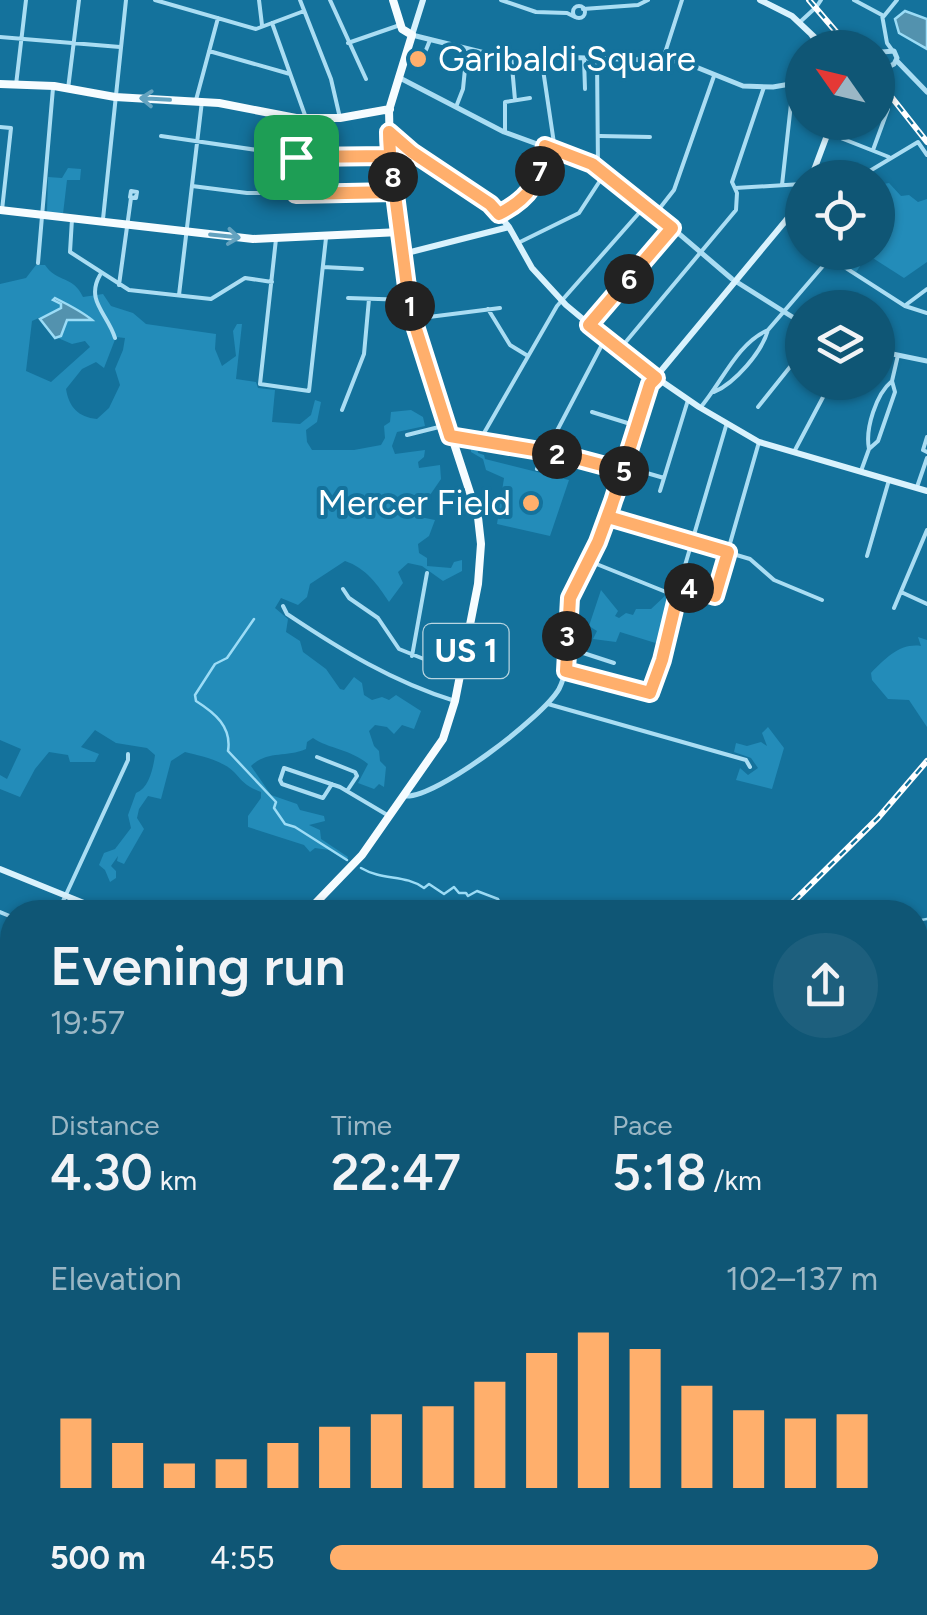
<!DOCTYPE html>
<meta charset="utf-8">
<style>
body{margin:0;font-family:Figtree,sans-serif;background:#1d5f7d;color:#f1f3f6;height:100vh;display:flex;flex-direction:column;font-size:38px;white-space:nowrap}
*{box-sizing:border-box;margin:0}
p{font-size:32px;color:#9bb7c5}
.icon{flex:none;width:55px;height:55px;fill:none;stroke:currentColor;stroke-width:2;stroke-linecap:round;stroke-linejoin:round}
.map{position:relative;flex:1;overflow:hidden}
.drawer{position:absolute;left:0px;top:900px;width:928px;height:715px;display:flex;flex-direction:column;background:#0f5675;border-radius:40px 40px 0 0;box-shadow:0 2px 8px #0004}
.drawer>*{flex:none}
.needle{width:65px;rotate:304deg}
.buttons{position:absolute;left:785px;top:30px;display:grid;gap:20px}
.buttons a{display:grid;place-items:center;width:110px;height:110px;border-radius:50%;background:#0f5675;box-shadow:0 2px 8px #0004;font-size:50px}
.pin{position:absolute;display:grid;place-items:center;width:85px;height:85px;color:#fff;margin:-42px;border-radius:20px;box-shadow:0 5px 15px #0006}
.km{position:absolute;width:50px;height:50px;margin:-25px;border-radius:50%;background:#222;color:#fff;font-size:28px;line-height:50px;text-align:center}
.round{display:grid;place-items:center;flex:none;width:105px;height:105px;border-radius:52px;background:#1d5f7d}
.overview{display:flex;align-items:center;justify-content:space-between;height:170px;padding:0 50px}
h1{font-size:55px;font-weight:600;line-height:75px}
.figures{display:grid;grid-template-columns:repeat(3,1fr);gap:15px;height:170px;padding:10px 50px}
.figures div{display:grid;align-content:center}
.figures b{font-size:50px;font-weight:600}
.figures small{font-size:28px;font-weight:400}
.figures p{font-size:28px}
.chart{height:280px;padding:20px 50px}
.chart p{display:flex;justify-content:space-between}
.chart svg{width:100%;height:180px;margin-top:10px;stroke:#ffaf6c;stroke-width:6}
ul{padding:0 50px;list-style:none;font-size:32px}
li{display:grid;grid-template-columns:160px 120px 1fr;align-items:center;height:75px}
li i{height:25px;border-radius:12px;background:#ffaf6c}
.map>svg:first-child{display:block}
</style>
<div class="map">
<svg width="927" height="1615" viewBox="0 0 927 1615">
<rect width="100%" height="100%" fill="#14729c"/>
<path fill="#238cb9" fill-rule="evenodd" d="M68,168L81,169L80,180H67L63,214L47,212L48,177L62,178Z
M889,183L901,196L909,195L918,202L927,199V262L904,278L868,255L856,272L827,253L878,252V185Z
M36,265H45C57,283 73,275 83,297L103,294L111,306L133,313L146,324L216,334L215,349L222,366L236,356L233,331L237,324H242L236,379L256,382L258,388L275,390L272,422L300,424L311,415L315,400L321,402L317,422L306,430L307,442L312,450H354L381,445L385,438L384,426L390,422L391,412L411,410L423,417L425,426L397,432L392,446L395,454L425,450L424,457L418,462L419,468L440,465L441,479L430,495H414L409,506L392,504L390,511L435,520L429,536L418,544L419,553L427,558V566L451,568L454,562L462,560V571L443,581L422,566L408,563L398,572L403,583L389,602C378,585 366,568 345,561L310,584L307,597L298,605L281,598L275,608L288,619L286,632L300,641L303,652L326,669L340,689L344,690L354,677L362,683L364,695L372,700L382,697L389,700L396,695L421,711L414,729L402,725L394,734L387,727L375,725L369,731L374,746L379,751L380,761L386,767L384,787L379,784L374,789L358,783L368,764C350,749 329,749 313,738L307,742L306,749C285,758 268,750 251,766L271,795L297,804L300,810L324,816L325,821L309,825L320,830L321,839L348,857L346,861L329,850L315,848L310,852L304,845L248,827V816L261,798V792C246,786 244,783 234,772C224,761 198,755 185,752L171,761L161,799L148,796L139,809L137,818L144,829L124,864L117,861L118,856L111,866L116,871V878L110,882L105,870L99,865L104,853L115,849L131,828L128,815L136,793C149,788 153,769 155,755L147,748L116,743L95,730L81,747L99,754L95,762H70L68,755L49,752L35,769L20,797L0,789V775L7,779L21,749L0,740V284L26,278ZM57,298L89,316L67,320L58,338L72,344L85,341L90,347L51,382L26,371L32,321L61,308V304L53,300ZM116,337L125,338L123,350L115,369L120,385L109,408L97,419C78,417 69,407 66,389L82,369L96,362L104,368Z
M471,441L477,444L478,453L484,455L485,459L569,480L550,536L497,524L504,478L486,470L483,459L471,452Z
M601,590L618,611L615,616L619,618L626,613L633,615L636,609H651L666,595L671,596L662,645L620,632L616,642L593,639L597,631L589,626Z
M918,637L927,640V727L909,700L888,699L872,680L871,673C886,658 900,643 921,646Z
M768,727L784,748L772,789L736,780L740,768L748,775L758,768L751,758L734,752L736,743L747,746L761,742L767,746L762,733Z
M12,1153V1438L0,1433V1161Z"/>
<path fill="#5392ae" stroke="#9cdcf6" stroke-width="2.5" d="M905,11L927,19V49L899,33L895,19Z
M55,298C67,304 83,312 92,320H67L61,336L55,338L40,319L61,308V304L53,300Z"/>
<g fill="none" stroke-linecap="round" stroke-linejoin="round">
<path stroke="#9cdcf6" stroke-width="2.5" d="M254,619L227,658L215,664L195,695L196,701C215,713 232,727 228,751L276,802L274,808L285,824L295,827L347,860
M361,868C383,881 405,874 424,888L429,884L444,894L454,887L459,893H466L468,896L477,891L498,899L505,912
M823,912L842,907L863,912
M915,921L927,919
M915,1440L927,1443
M0,1518L12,1519"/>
<path stroke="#aaddf3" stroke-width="4" d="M155,0L256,29L304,11
M259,0L262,25
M300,0L331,79L340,118
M330,0L366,79
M501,0L536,12L567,13L575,17
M854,0L882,15L887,43L892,50
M817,6L821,0
M573 12a6 6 0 1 1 12 0a6 6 0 1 1-12 0Z
M583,9L638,5L648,0
M884,16L897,0
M800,22L813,10
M272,23L306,118
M0,37L120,47
M348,43L400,25
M209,51L290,74
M511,55L515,100
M541,56L555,150
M597,57L598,168
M584,59L585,89
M663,59L682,0
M413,65L426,50L430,40
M16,85L26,0
M68,89L79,0
M196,100L218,18
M456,107L463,89L465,69
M296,118V193
M0,127L11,128L2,210
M505,132V102L530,98
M828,133L889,157
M161,136L257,150L296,151
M600,136L650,137
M873,150L888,109
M296,157L390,155
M858,178L918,142L927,155
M782,185L793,86
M192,186L247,193L391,192
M735,188L802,184
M131,191L137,192L136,198L130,197Z
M656,213L674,190L714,76
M499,214C532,198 538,183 544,148
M793,215L802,211
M72,219L70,252L129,290L211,299L245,278L272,282
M103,219L126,0
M786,223L802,236
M276,239L260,384L309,391L326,238
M518,243L579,213L605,173
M821,252L905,306L927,313
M38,263L53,88
M323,267L362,269
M100,275C85,301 108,314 115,338
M119,285L131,198
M179,295L202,101
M348,298L409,300
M907,304L927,289
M488,309L510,345L528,356
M413,319L500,308
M591,323L672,228
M619,350L736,210L737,193L732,182L764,87
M714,392C735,383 762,352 768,330L829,259
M758,407L802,352
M700,408C721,384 737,343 768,330
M342,410L364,354L369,299
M592,412L637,426
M407,435L447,425
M455,437L564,455L622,471
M927,437L923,450L927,452
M480,440L557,306L646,205
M869,449C865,429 876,394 892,381
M794,452L831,382
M626,467L664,478
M537,469L605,339
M861,471L869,449L878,441L895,392L892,381L898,355
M917,487L927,458
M660,491L688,400
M608,517L750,559L774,580L822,600
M867,556L889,480
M589,561L676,596
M681,585L715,596L759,442
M343,589L349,598L378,618L399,649L461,674
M901,592L927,604
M283,606L287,614C341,650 393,682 455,701
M894,608L927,530
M568,648L614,663
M412,656L427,573
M566,671L649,693L662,660L676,596L726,426
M548,704L746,760L750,767
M317,757L355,772L357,776L347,791
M332,784L323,798L282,784L280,780L284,768L340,787L389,816
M0,912L12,917
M58,912L128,760V754
M0,953L12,958
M0,994L12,1000
M0,1022L11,999
M0,1028L3,1030
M0,1084L12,1101
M915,1287L927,1293
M0,1586L12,1587
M170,1615L180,1602
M511,1615L518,1602
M627,1615L633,1602"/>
<path stroke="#aaddf3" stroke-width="5" d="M412,35L493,55L681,61L743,86L773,87L802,82
M897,61L927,92
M878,63L888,67L894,64L897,58L894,51L882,52L880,58L882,64
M398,77L504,132L592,164L643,203L732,279L802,323
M878,351L927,361
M405,796C436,799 543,717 559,689C574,660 560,629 570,599C577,578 591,558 600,537C621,488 633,435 650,384L655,378
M0,1436L12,1442"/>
<path stroke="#d9f2fd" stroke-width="6" d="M760,0L792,16L826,48
M811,34L821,48
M412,35L423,0
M389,133L412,152L490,204L509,227L532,268L566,305L638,365L699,407L759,442L927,491
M811,178L832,122
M403,254L509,227
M655,378L802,201
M0,869L106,912
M0,1543L12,1489
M459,1602L479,1615"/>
<path stroke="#f6fcff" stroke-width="8" d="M0,84L54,86L115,97L219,103L296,118H340L390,109
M0,210L253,239L400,232
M307,912L362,855L443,739L455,701L478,584L481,544L478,517L410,309L390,155L389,110L412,35L402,29L393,0
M0,1158L12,1150"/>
<g stroke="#fff" stroke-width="6">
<path id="rail" d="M809,0L850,48
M878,80L927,142
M783,912L878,818L927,761
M300,1615L302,1602"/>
</g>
<use href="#rail" stroke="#14729c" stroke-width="2.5" stroke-dasharray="8" stroke-linecap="butt"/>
</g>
<defs><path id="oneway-shaft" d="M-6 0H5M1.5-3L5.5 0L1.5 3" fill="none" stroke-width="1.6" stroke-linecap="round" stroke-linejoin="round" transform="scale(2.5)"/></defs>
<g stroke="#63a2bf">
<use href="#oneway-shaft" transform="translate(155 99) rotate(-177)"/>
<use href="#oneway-shaft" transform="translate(225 236) rotate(6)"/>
</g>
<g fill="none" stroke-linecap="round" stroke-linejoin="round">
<g stroke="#fff" stroke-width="20">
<path id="route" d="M296,157L390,156L410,310L450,436L564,455L624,471L598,542L570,598L566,671L650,693L662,660L680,585L715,596L728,552L608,517L650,384L656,378L589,325L672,228L592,164L545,146C538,182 532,197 499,214L490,204L412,152L389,132C389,152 392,170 394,189L395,192L296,194V157"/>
</g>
<use href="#route" stroke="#ffaf6c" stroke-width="12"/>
</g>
<g fill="#ffaf6c" stroke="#14729c" stroke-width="4">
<circle cx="418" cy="59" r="10"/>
<circle cx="531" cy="503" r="10"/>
</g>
<g text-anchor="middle" stroke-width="8" stroke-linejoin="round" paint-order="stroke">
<rect fill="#14729c" stroke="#b8d5e1" stroke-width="2.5" x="423.5" y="624" width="85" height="54" rx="8"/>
<g font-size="32" font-weight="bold" fill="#fff">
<text x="466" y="662">US 1</text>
</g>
<g font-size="35" fill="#fff" stroke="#14729c" text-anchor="start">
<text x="438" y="71">Garibaldi Square</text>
<text x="511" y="515" text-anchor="end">Mercer Field</text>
</g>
</g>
</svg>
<div class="buttons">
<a><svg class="needle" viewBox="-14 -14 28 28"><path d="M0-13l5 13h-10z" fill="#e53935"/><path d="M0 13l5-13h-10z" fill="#9bb7c5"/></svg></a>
<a><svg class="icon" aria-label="locate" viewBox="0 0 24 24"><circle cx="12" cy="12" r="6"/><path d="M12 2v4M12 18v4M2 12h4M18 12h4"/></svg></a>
<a><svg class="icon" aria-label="layers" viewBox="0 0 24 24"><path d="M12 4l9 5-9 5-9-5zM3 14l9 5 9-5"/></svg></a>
</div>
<div class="pin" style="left:296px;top:157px;background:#1e9e55"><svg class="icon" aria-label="arrive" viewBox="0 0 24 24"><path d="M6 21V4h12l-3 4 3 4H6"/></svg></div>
<b class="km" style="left:410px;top:306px">1</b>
<b class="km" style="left:557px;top:454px">2</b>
<b class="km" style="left:567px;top:636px">3</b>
<b class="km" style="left:689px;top:588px">4</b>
<b class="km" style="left:624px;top:471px">5</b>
<b class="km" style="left:629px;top:279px">6</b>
<b class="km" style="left:540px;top:171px">7</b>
<b class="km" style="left:393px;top:177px">8</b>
<section class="drawer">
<div class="overview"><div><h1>Evening run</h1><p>19:57</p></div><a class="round"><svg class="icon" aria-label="share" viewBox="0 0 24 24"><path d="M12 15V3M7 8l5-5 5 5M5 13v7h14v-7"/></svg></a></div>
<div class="figures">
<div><p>Distance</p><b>4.30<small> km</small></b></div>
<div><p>Time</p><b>22:47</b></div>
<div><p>Pace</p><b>5:18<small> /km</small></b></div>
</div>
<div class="chart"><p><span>Elevation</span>102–137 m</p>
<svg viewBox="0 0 160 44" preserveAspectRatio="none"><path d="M5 44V27M15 44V33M25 44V38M35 44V37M45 44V33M55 44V29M65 44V26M75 44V24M85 44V18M95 44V11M105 44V6M115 44V10M125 44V19M135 44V25M145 44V27M155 44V26"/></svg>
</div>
<ul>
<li><b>500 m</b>4:55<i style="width:100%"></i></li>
</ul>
</section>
</div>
